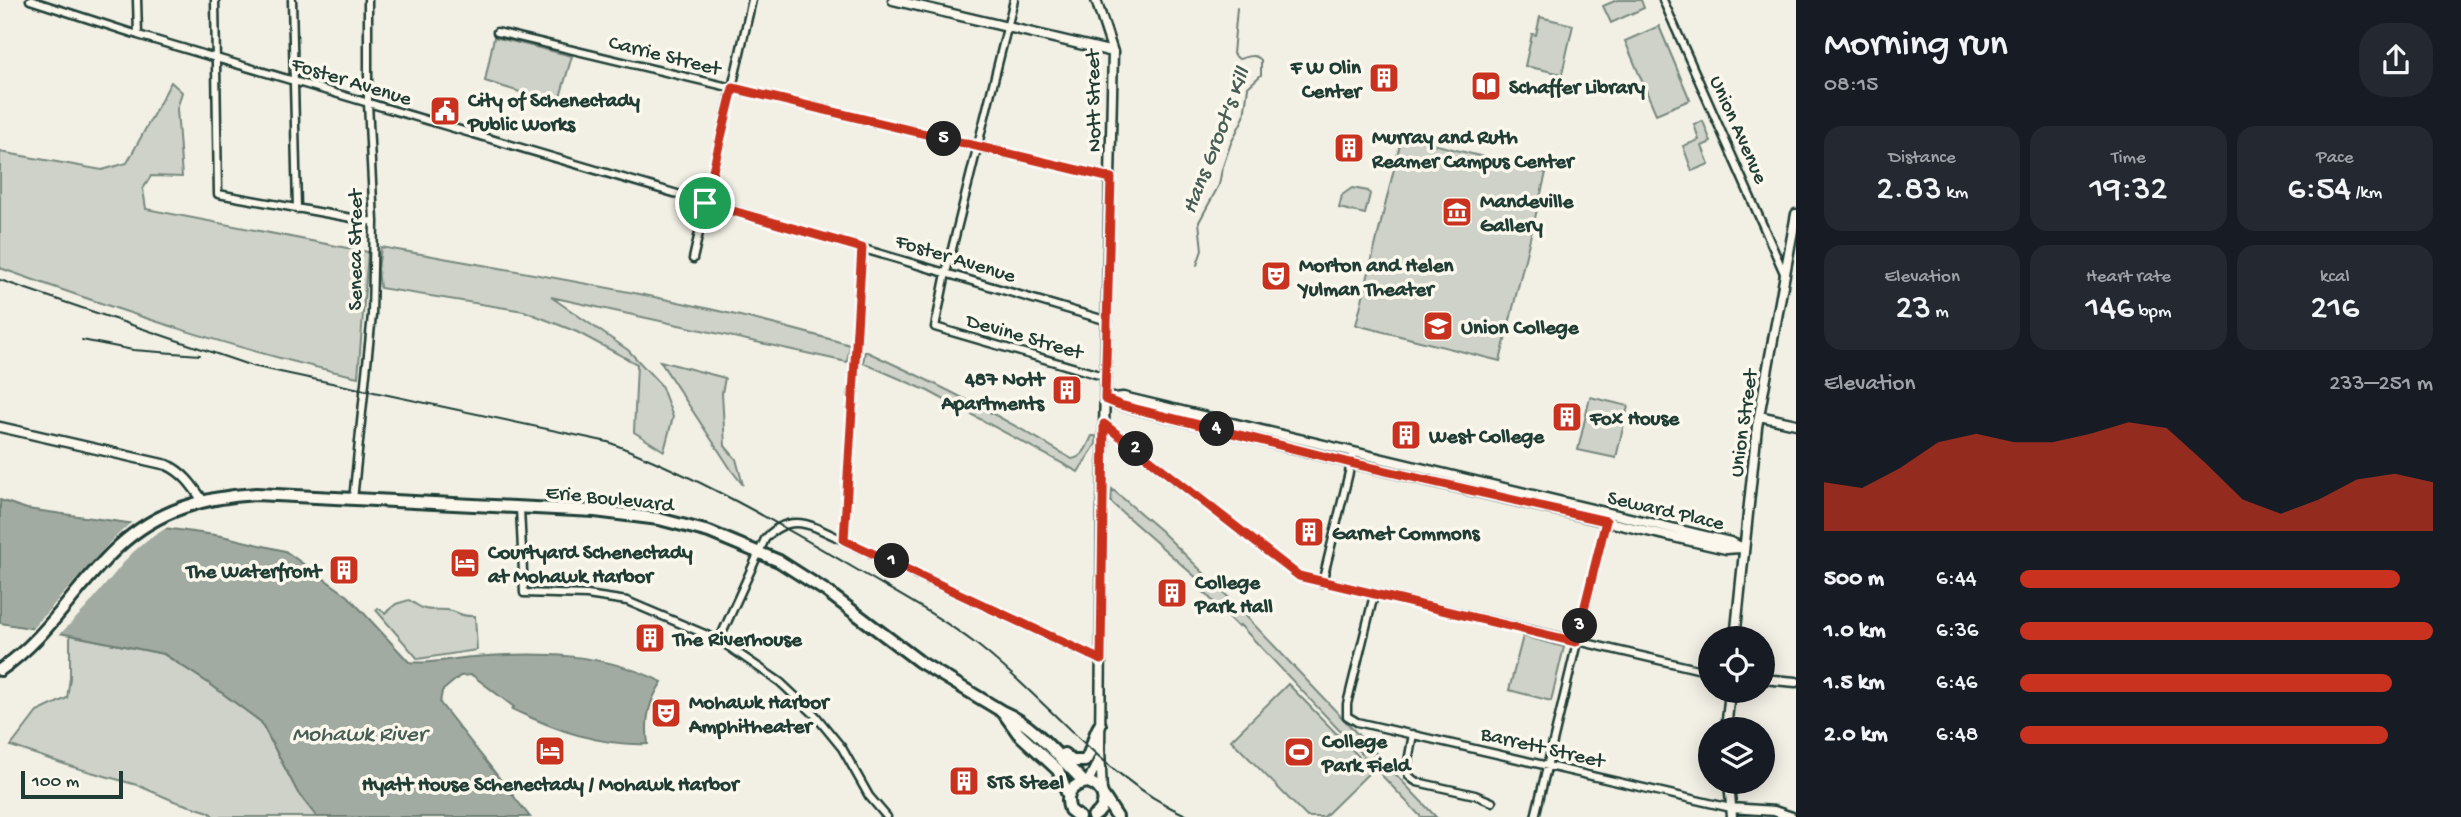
<!DOCTYPE html>
<meta charset="utf-8">
<style>
body{margin:0;font-family:"Gochi Hand",sans-serif;background:#242831;color:#f1f3f6;height:100vh;display:flex;flex-direction:column;font-size:26px;white-space:nowrap}
*{box-sizing:border-box;margin:0}
p{font-size:23px;color:#9ea1a6}
.icon{flex:none;width:38px;height:38px;fill:none;stroke:currentColor;stroke-width:2;stroke-linecap:round;stroke-linejoin:round}
.map{position:relative;flex:1;overflow:hidden}
.sheet{display:flex;flex-direction:column;background:#171b24;width:665px}
.sheet>*{flex:none}
.controls{position:absolute;left:1698px;top:626px;display:grid;gap:14px}
.controls a{display:grid;place-items:center;width:77px;height:77px;border-radius:50%;background:#171b24;box-shadow:0 4px 18px #0003;font-size:35px}
.scale{position:absolute;left:21px;bottom:18px;width:102px;box-sizing:border-box;padding-left:7px;border:4px solid #1f3d34;border-top:0;font-size:19px;line-height:24px;white-space:nowrap;color:#1f3d34;-webkit-text-stroke:5px #fbf7ec;paint-order:stroke}
.pin{position:absolute;display:grid;place-items:center;width:60px;height:60px;color:#fff;margin:-30px;border:4px solid #fff;border-radius:50%;box-shadow:0 2px 7px #0007}
.km{position:absolute;width:35px;height:35px;margin:-18px;border-radius:50%;background:#222;color:#fff;font-size:19px;line-height:35px;text-align:center}
.round{display:grid;place-items:center;flex:none;width:74px;height:74px;border-radius:28px;background:#242831}
.summary{display:flex;align-items:center;justify-content:space-between;height:119px;padding:0 28px}
h1{font-size:38px;font-weight:600;line-height:52px}
.figures{display:grid;grid-template-columns:repeat(3,1fr);gap:10px;height:119px;padding:7px 28px}
.figures div{display:grid;align-content:center;border-radius:18px;background:#242831;text-align:center}
.figures b{font-size:35px;font-weight:600}
.figures small{font-size:19px;font-weight:400}
.figures p{font-size:19px}
.chart{height:196px;padding:14px 28px}
.chart p{display:flex;justify-content:space-between}
.chart svg{width:100%;height:126px;margin-top:7px;fill:#c8321e;opacity:.7}
ul{padding:0 28px;list-style:none;font-size:23px}
li{display:grid;grid-template-columns:112px 84px 1fr;align-items:center;height:52px}
li i{height:18px;border-radius:9px;background:#c8321e}
main{display:flex;flex:1;min-height:0}
.map>svg:first-child{display:block}
</style>
<main>
<div class="map">
<svg width="1796" height="817" viewBox="0 0 1796 817">
<rect width="100%" height="100%" fill="#f2f0e5"/>
<filter id="ink" filterUnits="userSpaceOnUse"><feTurbulence type="fractalNoise" baseFrequency=".0143" numOctaves="2"/><feDisplacementMap in="SourceGraphic" scale="14" xChannelSelector="R" yChannelSelector="G"/><feConvolveMatrix kernelMatrix="1 2 1 2 8 2 1 2 1" color-interpolation-filters="sRGB"/></filter>
<g filter="url(#ink)">
<path fill="#cfd2c8" stroke="#77887e" stroke-width="2" d="M1617,0H1641L1644,8L1611,23L1603,6Z
M1540,17L1573,25L1562,74L1525,66L1532,34L1536,35Z
M1659,26L1690,100L1656,114L1625,41Z
M494,37L572,56L558,104L485,81Z
M171,82L182,92L177,109L182,177L151,176L143,189L146,209L368,252L358,377C235,350 118,310 0,268V152L102,170L127,163Z
M1703,121L1711,142L1702,146L1709,164L1692,171L1683,146L1699,140L1694,124Z
M1402,136L1546,173L1500,361L1356,325Z
M1352,188L1368,191L1370,194L1365,214L1339,208L1342,195Z
M381,247C538,275 697,300 850,345L847,362L551,297L628,350L661,385L673,417L664,451L634,432L637,364L577,332L524,311L380,288L378,269Z
M865,351C936,383 1005,418 1072,459C1084,457 1087,446 1092,436H1096V444L1078,472L928,391L863,363Z
M660,361L725,378L722,393L725,446L736,459L743,485L732,471Z
M1590,397L1628,406L1616,458L1578,450Z
M1112,489L1160,530L1226,595L1436,817H1421L1240,625L1238,627L1199,587V580L1115,506L1111,502Z
M409,600C428,613 426,609 447,610C459,611 458,617 475,616L477,650L418,659L376,610L378,608L385,613L396,604Z
M70,635L163,654L210,684L261,722L298,793L317,817H214L209,812L174,801L137,785L73,767L11,746L37,712L67,698L70,678Z
M1523,636L1564,647L1551,701L1509,690Z
M1288,684L1372,770L1324,817H1307L1231,740Z"/>
<path fill="#a2aba1" stroke="#6e7f75" stroke-width="2" d="M0,500L27,509L222,536L285,551L348,596L409,662C431,665 452,658 473,657C539,652 602,652 662,682C648,703 645,719 648,744C599,746 556,730 512,709L514,707L472,675L460,676L442,691L440,703L530,817H317L298,793L261,722L210,684L164,654L70,635L0,623Z"/>
<path fill="#f2f0e5" d="M134,520L171,525L146,541L130,555L86,608L58,636L30,631L112,540Z"/>
<g fill="none" stroke-linecap="round" stroke-linejoin="round">
<path stroke="#6e7f75" stroke-width="2" d="M1197,265L1202,250L1199,222L1219,185L1222,169L1231,143L1244,117L1248,87L1261,75V60C1254,53 1247,57 1239,59L1233,54L1237,8"/>
<g stroke="#1f3d34" stroke-width="11">
<path id="street" d="M30,0L138,35L1108,321
M137,0L138,35
M215,0L218,194L374,222
M292,0L297,209
M1014,0L946,273L935,327L1106,377
M1663,0L1784,273
M497,32L1111,178
M693,259L752,0
M1104,424L1299,576L1710,672
M353,500L372,315L374,222L368,103V0
M520,508L524,593L587,595L627,601L719,640L780,682L815,715L842,748L869,796L887,817
M844,540L862,248
M1322,583L1354,452
M1374,595L1347,704V716L1357,722L1731,808
M719,640L765,539C780,522 796,519 817,528L1101,660
M1413,734L1407,767C1407,775 1410,778 1417,782L1475,795L1492,802
M1535,817L1608,513"/>
</g>
<g stroke="#1f3d34" stroke-width="13">
<path id="secondary" d="M893,0L1113,52
M1096,0L1113,52L1102,514L1100,749L1102,792
M1105,399L1123,397L1730,542L1743,548
M1106,400L1120,405L1351,463L1726,549L1740,548
M1759,416L1796,424
M0,427L167,465C184,473 192,485 203,501
M1735,639L1757,427L1796,214
M1762,679L1796,682
M1726,730L1730,691
M1088,782L1099,759
M1729,782L1732,817
M1731,808L1774,811L1792,817"/>
</g>
<g stroke="#1f3d34" stroke-width="16">
<path id="highway" d="M0,670C49,637 76,585 119,546C158,510 204,497 256,494L595,511L659,519L709,532L779,561L826,591L920,662L1003,712C1035,725 1059,758 1084,782
M1003,712L1018,733L1058,770L1068,795
M1064,754L1072,761H1085C1093,751 1092,736 1100,725
M1104,797L1117,817
M1079,817L1070,810C1064,794 1072,784 1088,782C1106,788 1109,806 1093,817"/>
</g>
<use href="#street" stroke="#fbf7ec" stroke-width="6"/>
<use href="#secondary" stroke="#fbf7ec" stroke-width="8"/>
<use href="#highway" stroke="#fbf7ec" stroke-width="10"/>
<path stroke="#1f3d34" stroke-width="2" d="M0,280L252,366L608,442C696,476 778,523 859,571C898,594 939,616 976,644C1049,700 1104,780 1190,817
M82,340L133,350L200,355"/>
</g>
</g>
<g fill="none" stroke-linecap="round" stroke-linejoin="round" filter="url(#ink)">
<g stroke="#fff" stroke-width="14">
<path id="route" d="M733,88L1111,178L1105,399L1120,405L1351,463L1606,521L1576,642L1299,576L1104,424L1101,660L844,540L862,248L705,203Z"/>
</g>
<use href="#route" stroke="#c8321e" stroke-width="9"/>
</g>
<defs>
<g id="building-square" transform="scale(1.575)"><rect x="-9" y="-9" width="18" height="18" rx="4" fill="#c8321e" stroke="#fbf7ec"/><path d="M-4-6H4V6H1V3H-1V6H-4ZM-2.5-4.3h1.7v1.8h-1.7ZM.8-4.3h1.7v1.8H.8ZM-2.5-1h1.7V.8h-1.7ZM.8-1h1.7V.8H.8Z" fill="#fff"/></g>
<g id="library-square" transform="scale(1.575)"><rect x="-9" y="-9" width="18" height="18" rx="4" fill="#c8321e" stroke="#fbf7ec"/><path d="M-6-4Q-3-5.5-.7-3.5V5Q-3 3-6 4ZM6-4Q3-5.5 .7-3.5V5Q3 3 6 4Z" fill="#fff"/></g>
<g id="civic-square" transform="scale(1.575)"><rect x="-9" y="-9" width="18" height="18" rx="4" fill="#c8321e" stroke="#fbf7ec"/><path d="M-.6-6.5H3V-4.5H.6V-3L4-1V1h2V6H-6V1h2V-1L-.6-3ZM-1.2 2.5V6h2.4V2.5Z" fill="#fff"/></g>
<g id="museum-square" transform="scale(1.575)"><rect x="-9" y="-9" width="18" height="18" rx="4" fill="#c8321e" stroke="#fbf7ec"/><path d="M0-6L6-3V-2H-6V-3ZM-5-1h2V3h-2ZM-1-1h2V3h-2ZM3-1h2V3H3ZM-6 4H6V6H-6Z" fill="#fff"/></g>
<g id="theatre-square" transform="scale(1.575)"><rect x="-9" y="-9" width="18" height="18" rx="4" fill="#c8321e" stroke="#fbf7ec"/><path d="M-5-5.5Q0-4 5-5.5V0Q5 5 0 6Q-5 5-5 0ZM-3.3-2.5H-1v1.5H-3.3ZM1-2.5H3.3v1.5H1ZM-2.8 1Q0 5.5 2.8 1Z" fill="#fff"/></g>
<g id="university-square" transform="scale(1.575)"><rect x="-9" y="-9" width="18" height="18" rx="4" fill="#c8321e" stroke="#fbf7ec"/><path d="M0-5L7-2L0 1L-7-2ZM-4 1L0 2.5L4 1V4Q0 6-4 4Z" fill="#fff"/></g>
<g id="hotel-square" transform="scale(1.575)"><rect x="-9" y="-9" width="18" height="18" rx="4" fill="#c8321e" stroke="#fbf7ec"/><path d="M-6-4.5h1.5V1H6V5H4.5V3h-9V5H-6ZM-4 0a1.8 1.8 0 1 1 3.6 0ZM.5 0V-2.5h3Q6-2.5 6 0Z" fill="#fff"/></g>
<g id="stadium-square" transform="scale(1.575)"><rect x="-9" y="-9" width="18" height="18" rx="4" fill="#c8321e" stroke="#fbf7ec"/><path d="M0-5a6.5 5 0 1 0 0 10a6.5 5 0 1 0 0-10ZM-3.5-1.8h7v3.6h-7Z" fill="#fff"/></g>
</defs>
<g fill-rule="evenodd">
<use href="#building-square" x="1384" y="78"/>
<use href="#library-square" x="1486" y="86"/>
<use href="#civic-square" x="445" y="111"/>
<use href="#building-square" x="1349" y="148"/>
<use href="#museum-square" x="1457" y="212"/>
<use href="#theatre-square" x="1276" y="276"/>
<use href="#university-square" x="1438" y="326"/>
<use href="#building-square" x="1067" y="390"/>
<use href="#building-square" x="1567" y="417"/>
<use href="#building-square" x="1406" y="435"/>
<use href="#building-square" x="1309" y="532"/>
<use href="#hotel-square" x="465" y="563"/>
<use href="#building-square" x="344" y="570"/>
<use href="#building-square" x="1172" y="593"/>
<use href="#building-square" x="650" y="638"/>
<use href="#theatre-square" x="666" y="713"/>
<use href="#hotel-square" x="550" y="751"/>
<use href="#stadium-square" x="1299" y="752"/>
<use href="#building-square" x="964" y="781"/>
</g>
<g text-anchor="middle" stroke-width="7" stroke-linejoin="round" paint-order="stroke">
<g font-size="21" fill="#1f3d34" stroke="#fbf7ec">
<text transform="translate(665 54) rotate(14)" y="7">Carrie Street</text>
<text transform="translate(352 80) rotate(17)" y="7">Foster Avenue</text>
<text transform="translate(1092 101) rotate(-91)" y="7">Nott Street</text>
<text transform="translate(1740 129) rotate(66)" y="7">Union Avenue</text>
<text transform="translate(354 250) rotate(-90)" y="7">Seneca Street</text>
<text transform="translate(956 257) rotate(17)" y="7">Foster Avenue</text>
<text transform="translate(1025 335) rotate(16)" y="7">Devine Street</text>
<text transform="translate(1742 423) rotate(-82)" y="7">Union Street</text>
<text transform="translate(610 497) rotate(6)" y="7">Erie Boulevard</text>
<text transform="translate(1666 509) rotate(13)" y="7">Seward Place</text>
<text transform="translate(1543 746) rotate(13)" y="7">Barrett Street</text>
</g>
<g font-size="21" font-weight="bold" fill="#1f3d34" stroke="#fbf7ec" text-anchor="start">
<text x="1361" y="73" text-anchor="end">F W Olin<tspan x="1361" dy="24">Center</tspan></text>
<text x="1509" y="93">Schaffer Library</text>
<text x="468" y="106">City of Schenectady<tspan x="468" dy="24">Public Works</tspan></text>
<text x="1372" y="143">Murray and Ruth<tspan x="1372" dy="24">Reamer Campus Center</tspan></text>
<text x="1480" y="207">Mandeville<tspan x="1480" dy="24">Gallery</tspan></text>
<text x="1299" y="271">Morton and Helen<tspan x="1299" dy="24">Yulman Theater</tspan></text>
<text x="1461" y="333">Union College</text>
<text x="1044" y="385" text-anchor="end">487 Nott<tspan x="1044" dy="24">Apartments</tspan></text>
<text x="1590" y="424">Fox House</text>
<text x="1429" y="442">West College</text>
<text x="1332" y="539">Garnet Commons</text>
<text x="488" y="558">Courtyard Schenectady<tspan x="488" dy="24">at Mohawk Harbor</tspan></text>
<text x="321" y="577" text-anchor="end">The Waterfront</text>
<text x="1195" y="588">College<tspan x="1195" dy="24">Park Hall</tspan></text>
<text x="673" y="645">The Riverhouse</text>
<text x="689" y="708">Mohawk Harbor<tspan x="689" dy="24">Amphitheater</tspan></text>
<text x="1322" y="747">College<tspan x="1322" dy="24">Park Field</tspan></text>
<text x="987" y="788">STS Steel</text>
<text x="550" y="790" text-anchor="middle">Hyatt House Schenectady / Mohawk Harbor</text>
</g>
<g font-size="23" font-style="italic" fill="#465e55" stroke="#fbf7ec">
<text transform="translate(1214 140) rotate(-69)" y="8">Hans Groot's Kill</text>
<text x="359" y="740">Mohawk River</text>
</g>
</g>
</svg>
<div class="controls">
<a><svg class="icon" aria-label="locate" viewBox="0 0 24 24"><circle cx="12" cy="12" r="6"/><path d="M12 2v4M12 18v4M2 12h4M18 12h4"/></svg></a>
<a><svg class="icon" aria-label="layers" viewBox="0 0 24 24"><path d="M12 4l9 5-9 5-9-5zM3 14l9 5 9-5"/></svg></a>
</div>
<div class="scale">100 m</div>
<div class="pin" style="left:705px;top:203px;background:#1e9e55"><svg class="icon" aria-label="arrive" viewBox="0 0 24 24"><path d="M6 21V4h12l-3 4 3 4H6"/></svg></div>
<b class="km" style="left:892px;top:561px">1</b>
<b class="km" style="left:1136px;top:449px">2</b>
<b class="km" style="left:1580px;top:626px">3</b>
<b class="km" style="left:1217px;top:429px">4</b>
<b class="km" style="left:944px;top:139px">5</b>
</div>
<section class="sheet">
<div class="summary"><div><h1>Morning run</h1><p>08:15</p></div><a class="round"><svg class="icon" aria-label="share" viewBox="0 0 24 24"><path d="M12 15V3M7 8l5-5 5 5M5 13v7h14v-7"/></svg></a></div>
<div class="figures">
<div><p>Distance</p><b>2.83<small> km</small></b></div>
<div><p>Time</p><b>19:32</b></div>
<div><p>Pace</p><b>6:54<small> /km</small></b></div>
</div>
<div class="figures">
<div><p>Elevation</p><b>23<small> m</small></b></div>
<div><p>Heart rate</p><b>146<small> bpm</small></b></div>
<div><p>kcal</p><b>216</b></div>
</div>
<div class="chart"><p><span>Elevation</span>233–251 m</p>
<svg viewBox="0 0 160 44" preserveAspectRatio="none"><path d="M0 44V27L10 29L20 22L30 13L40 10L50 13L60 13L70 10L80 6L90 8L100 20L110 33L120 38L130 33L140 26L150 24L160 27V44z"/></svg>
</div>
<ul>
<li><b>500 m</b>6:44<i style="width:92%"></i></li>
<li><b>1.0 km</b>6:36<i style="width:100%"></i></li>
<li><b>1.5 km</b>6:46<i style="width:90%"></i></li>
<li><b>2.0 km</b>6:48<i style="width:89%"></i></li>
</ul>
</section>
</main>
